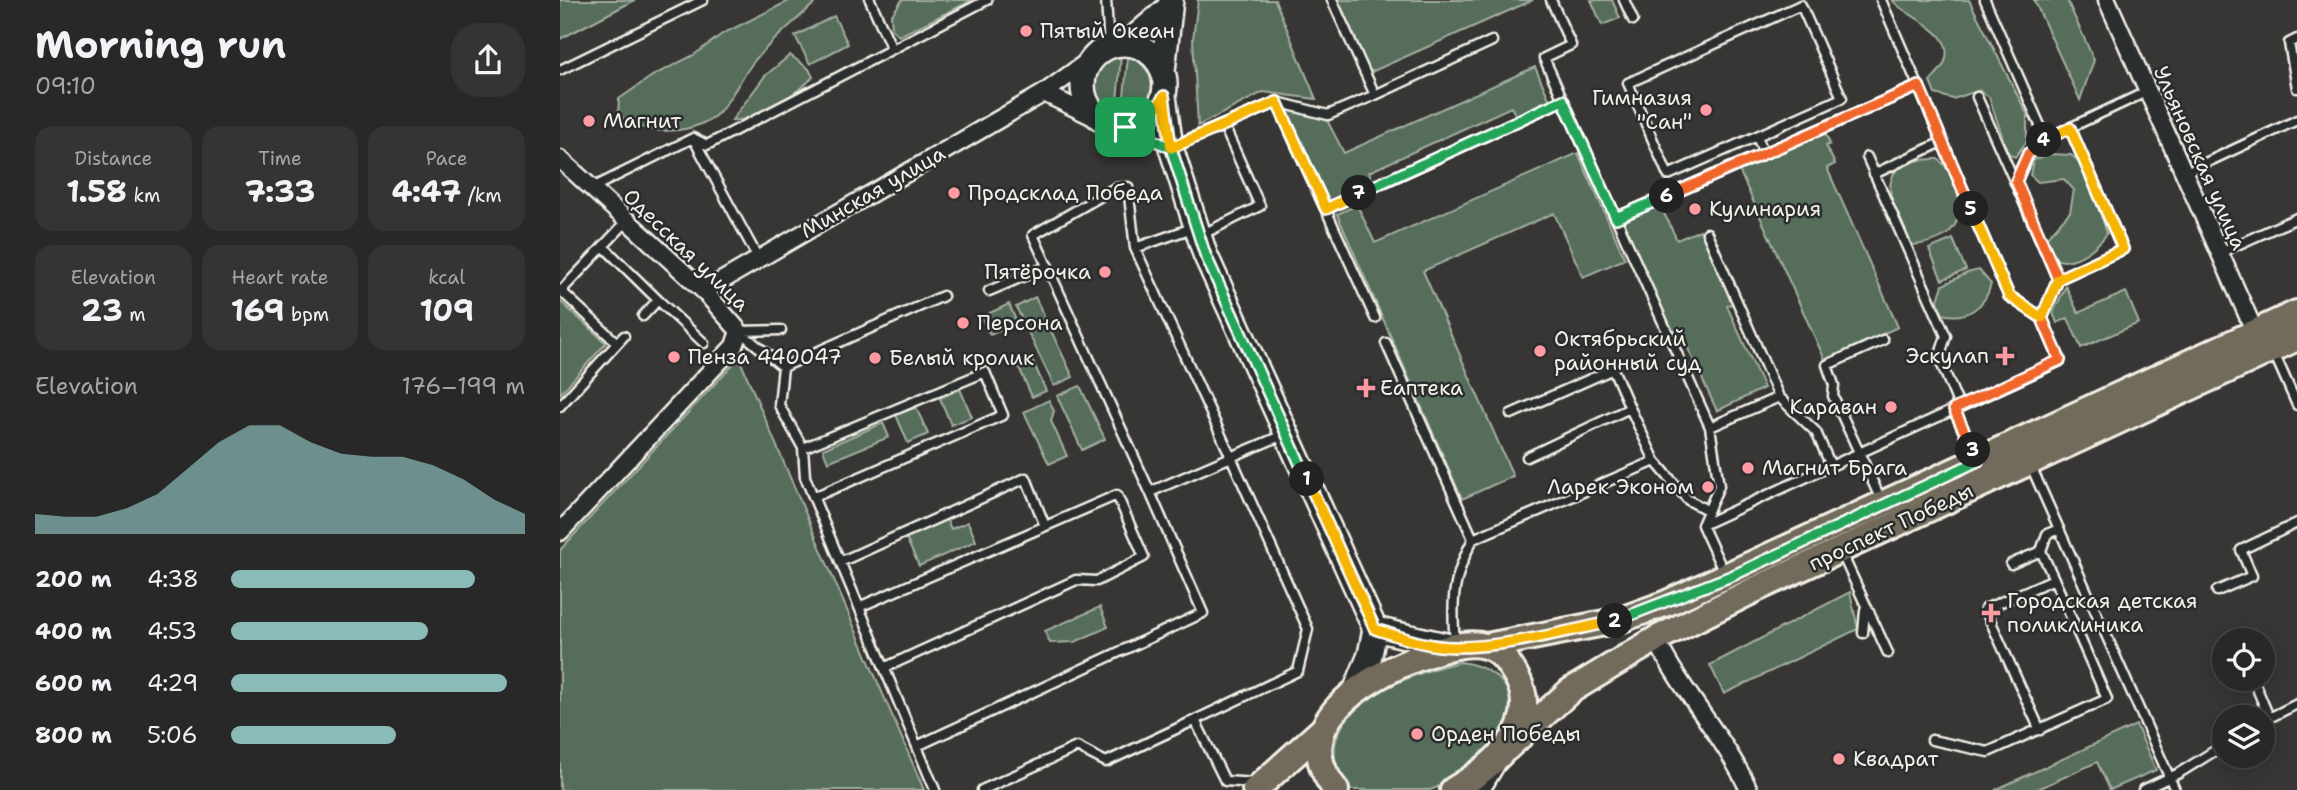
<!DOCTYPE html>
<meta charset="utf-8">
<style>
body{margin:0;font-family:"Shantell Sans",sans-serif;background:#353434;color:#f1f3f6;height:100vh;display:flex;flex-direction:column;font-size:26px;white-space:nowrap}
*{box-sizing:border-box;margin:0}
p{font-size:23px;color:#a5a6a8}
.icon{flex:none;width:38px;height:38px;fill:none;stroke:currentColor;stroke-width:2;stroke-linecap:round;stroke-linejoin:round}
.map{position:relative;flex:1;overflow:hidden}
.drawer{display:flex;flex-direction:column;background:#292828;width:560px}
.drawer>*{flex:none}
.tools{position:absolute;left:1652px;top:628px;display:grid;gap:14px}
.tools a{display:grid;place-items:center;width:63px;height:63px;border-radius:50%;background:#292828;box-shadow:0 4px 18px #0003,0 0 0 2px #454445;font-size:35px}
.pin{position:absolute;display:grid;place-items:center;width:60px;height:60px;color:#fff;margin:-30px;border-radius:14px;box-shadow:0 4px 10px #0006}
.km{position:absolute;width:35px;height:35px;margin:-18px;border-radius:50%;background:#222;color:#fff;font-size:19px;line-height:35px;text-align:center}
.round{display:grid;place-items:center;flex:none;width:74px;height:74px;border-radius:28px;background:#353434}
.overview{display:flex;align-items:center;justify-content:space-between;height:119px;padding:0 35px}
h1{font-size:38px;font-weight:700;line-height:52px}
.stats{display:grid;grid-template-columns:repeat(3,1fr);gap:10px;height:119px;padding:7px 35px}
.stats div{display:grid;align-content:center;border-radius:18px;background:#353434;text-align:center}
.stats b{font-size:30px;font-weight:700}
.stats small{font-size:19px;font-weight:400}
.stats p{font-size:19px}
.chart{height:196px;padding:14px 35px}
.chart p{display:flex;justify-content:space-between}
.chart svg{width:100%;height:126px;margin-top:7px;fill:#8bbbb9;opacity:.7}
ul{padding:0 35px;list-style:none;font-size:23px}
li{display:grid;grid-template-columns:112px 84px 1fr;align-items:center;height:52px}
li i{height:18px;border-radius:9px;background:#8bbbb9}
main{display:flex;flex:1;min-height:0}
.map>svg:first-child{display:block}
</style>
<main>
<section class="drawer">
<div class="overview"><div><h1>Morning run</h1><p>09:10</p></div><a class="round"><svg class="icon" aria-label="share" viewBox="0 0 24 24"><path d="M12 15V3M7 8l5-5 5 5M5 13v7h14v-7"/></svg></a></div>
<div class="stats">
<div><p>Distance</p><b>1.58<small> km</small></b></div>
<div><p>Time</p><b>7:33</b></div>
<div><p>Pace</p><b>4:47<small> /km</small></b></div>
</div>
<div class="stats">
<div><p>Elevation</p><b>23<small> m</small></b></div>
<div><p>Heart rate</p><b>169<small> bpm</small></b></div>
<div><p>kcal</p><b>109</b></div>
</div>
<div class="chart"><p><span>Elevation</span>176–199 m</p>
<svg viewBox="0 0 160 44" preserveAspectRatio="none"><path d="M0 44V37L10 38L20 38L30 35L40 30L50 21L60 12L70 6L80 6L90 12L100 16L110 17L120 17L130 20L140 25L150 32L160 37V44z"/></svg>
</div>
<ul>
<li><b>200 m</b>4:38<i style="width:83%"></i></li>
<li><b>400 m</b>4:53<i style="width:67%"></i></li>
<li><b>600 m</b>4:29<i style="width:94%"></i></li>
<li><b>800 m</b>5:06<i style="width:56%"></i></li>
</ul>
</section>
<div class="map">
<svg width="1737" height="790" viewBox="0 0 1737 790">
<rect width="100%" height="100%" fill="#373635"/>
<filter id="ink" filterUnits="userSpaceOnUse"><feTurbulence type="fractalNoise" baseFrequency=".0143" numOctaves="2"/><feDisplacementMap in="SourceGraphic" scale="14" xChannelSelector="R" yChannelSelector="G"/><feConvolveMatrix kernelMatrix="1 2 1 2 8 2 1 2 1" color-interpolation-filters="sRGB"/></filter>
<g filter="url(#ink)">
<path fill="#556d5a" stroke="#a4afa1" stroke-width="2" d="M0,0H75L0,39Z
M231,0H258C237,20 214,38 195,60C183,75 174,93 162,109C140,136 82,138 58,114L59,99L92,76L134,55L162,34Z
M342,0H413L339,36L332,29L331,16Z
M638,0H715L756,99L703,92L638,126L633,39Z
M778,0H973L809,73Z
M1031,0H1052L1060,18L1042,25Z
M1332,0H1409L1467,114V141L1455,157L1448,153L1429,97L1420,90L1393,99L1375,94L1370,82C1374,76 1381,70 1384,64C1399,31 1347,19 1332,0Z
M1474,0H1507L1534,60L1520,100Z
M274,16L288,44L250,64L235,36Z
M230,55L249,69L253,77C239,92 193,123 172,120L205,76Z
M561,55L556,115C522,103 525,61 561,55Z
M568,56C603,69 597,111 562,116Z
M975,67L990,101L956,116L951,107L809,172L813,181L768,201L725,108L767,120L784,153Z
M1265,132L1270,144L1266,146L1275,164L1267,168L1338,327L1265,360L1179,170Z
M1018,153L1065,259L1023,277L994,213L863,271L953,476L902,499L777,214L797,205L815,243Z
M1489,154L1511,155L1523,164L1547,233C1534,254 1488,281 1486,238L1510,212L1514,190L1504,179L1478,182L1470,175L1473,160Z
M1378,159C1398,174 1410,218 1386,235C1377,241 1364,244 1353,245L1348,242C1329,200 1310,158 1378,159Z
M1099,203L1117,240L1140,230L1173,303L1167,306L1204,388L1157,411L1119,329L1112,332L1060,221Z
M1393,239L1406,270L1382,280L1369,249Z
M1419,270L1431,284C1425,308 1406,320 1382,314L1378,300L1383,285L1407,273Z
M1506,286L1518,313L1566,292L1579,323L1521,348L1508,318L1497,323L1493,313Z
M475,297L513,377L494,386L456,307Z
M0,301L46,343L0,394Z
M449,304L457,323L430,335L421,317Z
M471,357L486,391L472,397L457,363Z
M179,358L364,790H0V550Z
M520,386L545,439L522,450L497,396Z
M400,389L412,417L391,425L380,398Z
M489,400L494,411L491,421L507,456L489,464L464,412Z
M356,407L368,434L348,443L336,415Z
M323,423L329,437L268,462L263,449Z
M386,518L391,529L408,522L416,541L359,566L345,536Z
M1290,592L1298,629L1164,694L1150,665Z
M540,607L548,627L515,642L490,643L485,631Z
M900,662C927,665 946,680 955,705L941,743L899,776L878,787L870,790H790C735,718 844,674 900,662Z
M1576,725L1596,770L1550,790L1537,762L1476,790H1435Z"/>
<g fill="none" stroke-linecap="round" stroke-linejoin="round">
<g stroke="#f4f1e8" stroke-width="13">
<path id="lane" d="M310,0L332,49
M546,0L549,46
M1064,0L1073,20
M1321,0L1449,296L1482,318
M1425,0L1486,139L1588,91
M1737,39L1729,43L1737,88
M0,70L143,0
M815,95L932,41
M1417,97L1498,279
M1003,100L1150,427L1159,486L1142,525L1165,575
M717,102L815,318
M1197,136L1282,98L1241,5L1068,83L1108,175L1197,136L1204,154
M133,138L198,258
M613,146L717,102L768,115L815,95L772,0
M1307,157L1386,336L1379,358L1399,406
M1624,173L1737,120
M1314,174L1382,142
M1456,181L1468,154L1486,139
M32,188L133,138L147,145L427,0
M766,209L1003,100L984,58L1011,45L991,0
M1056,218L1359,86
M1147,233L1219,397L1150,427
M641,235L700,206L664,126
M43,246L98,300
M575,248L635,227
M1659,253L1737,218
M0,290L57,343
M1,291L67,221
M429,291L488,266
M83,316L98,300L144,343
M221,330L179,331L223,367L219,405L243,448L425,372L443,415L254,497
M826,343L913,539
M1714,353L1737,405
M223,367L383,296
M1219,397L1256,432L1271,466
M0,406L64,336
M1394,409L1416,459
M951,414L1053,369L1070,408
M243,448L245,477L375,790
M967,457L1070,408L1095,461
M1471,466L1615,790
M1322,502L1273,396L1274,385L1267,365L1323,340
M1142,525L1500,361L1482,318L1498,279L1563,249L1510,128
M1481,551L1487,534L1499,529
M1282,554L1328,653
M280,562L466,478L485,526
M1451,564L1481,551L1494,579L1425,609L1480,730
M1657,591L1692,576L1681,550L1737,523
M299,607L557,495L584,557L537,581L516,580L324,668
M1303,633L1305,610
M895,642C891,600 893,577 913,539L1095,461L1128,500L1147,510
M1693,679L1709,717
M635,720L738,671L748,629L671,457L723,435
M1703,721L1737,704
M1372,740L1428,752L1547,699L1494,579
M357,746L643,613L590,492L671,457L575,248L568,187L555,188L473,235L590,492
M422,790L517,747L546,762L635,720L665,781L696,783
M1583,790L1619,773L1664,745"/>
</g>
<g stroke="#f4f1e8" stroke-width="21">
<path id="street" d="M1547,0L1695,332
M484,93L542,121
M0,159L144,291L179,331L174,346L0,532
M144,291L484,93L531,59
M1096,639C1122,693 1164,736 1189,790
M921,790L936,765"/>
</g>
<g stroke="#f4f1e8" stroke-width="28">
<path id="secondary" d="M568,43L610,7
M523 85a41 41 0 1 1 82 0a41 41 0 1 1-82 0Z
M603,71L611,0
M604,96L611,148L645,254L815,629L810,655L796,689
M815,629L894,647"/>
</g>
<g stroke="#f4f1e8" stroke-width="30">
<path id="primary" d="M927,646L1060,620L1107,603L1737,313
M946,749L1010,691L1096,639L1192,591L1737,338
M695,790L763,729
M776,790C724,726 805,678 858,658C878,651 904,640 925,646C939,649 948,662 955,674C986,725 932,767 893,790"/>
</g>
<use href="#lane" stroke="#2a2d2e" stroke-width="8"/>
<use href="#street" stroke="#2a2d2e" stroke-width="16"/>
<use href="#secondary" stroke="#2a2d2e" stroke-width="23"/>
<use href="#primary" stroke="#726b5a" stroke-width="24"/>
</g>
</g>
<g fill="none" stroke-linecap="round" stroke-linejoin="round" filter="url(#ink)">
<g stroke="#fff" stroke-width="14">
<path id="split-1" d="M565,127L611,148L645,254L747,479"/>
</g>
<g stroke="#fff" stroke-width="14">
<path id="split-2" d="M747,479L815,629C840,637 868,647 894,647C948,647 1002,632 1055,621"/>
</g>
<g stroke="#fff" stroke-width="14">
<path id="split-3" d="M1055,621L1174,575L1418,461L1413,450"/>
</g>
<g stroke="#fff" stroke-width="14">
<path id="split-4" d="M1413,450L1394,409L1500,360L1482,318L1498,279L1456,181L1468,154L1484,140"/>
</g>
<g stroke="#fff" stroke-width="14">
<path id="split-5" d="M1411,209L1449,296L1482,318L1498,279L1563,249L1510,128L1484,140"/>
</g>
<g stroke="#fff" stroke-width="14">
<path id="split-6" d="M1107,196L1359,86L1411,209"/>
</g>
<g stroke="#fff" stroke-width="14">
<path id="split-7" d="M799,193L1003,100L1056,218L1107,196"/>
</g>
<g stroke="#fff" stroke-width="14">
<path id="split-8" d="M565,127L590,118L604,96L611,148L717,102L766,209L799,193"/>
</g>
<use href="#split-1" stroke="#22a559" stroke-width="9"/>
<use href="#split-2" stroke="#f5b400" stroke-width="9"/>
<use href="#split-3" stroke="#22a559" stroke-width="9"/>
<use href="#split-4" stroke="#f0652b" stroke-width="9"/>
<use href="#split-5" stroke="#f5b400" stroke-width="9"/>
<use href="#split-6" stroke="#f0652b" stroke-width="9"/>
<use href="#split-7" stroke="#22a559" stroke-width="9"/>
<use href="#split-8" stroke="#f5b400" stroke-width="9"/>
</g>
<g fill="#ff9aa2" stroke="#2a2d2e" stroke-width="2.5">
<circle cx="466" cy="31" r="7"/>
<circle cx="1146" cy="110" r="7"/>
<circle cx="29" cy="121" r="7"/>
<circle cx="394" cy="193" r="7"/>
<circle cx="1135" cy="209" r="7"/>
<circle cx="545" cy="272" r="7"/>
<circle cx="403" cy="323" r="7"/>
<circle cx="980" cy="351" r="7"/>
<path d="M1441.5 345.5h7v7h7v7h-7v7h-7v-7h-7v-7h7z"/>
<circle cx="114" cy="357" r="7"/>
<circle cx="315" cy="358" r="7"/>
<path d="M802.5 377.5h7v7h7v7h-7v7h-7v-7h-7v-7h7z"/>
<circle cx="1331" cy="407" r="7"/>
<circle cx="1188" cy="468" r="7"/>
<circle cx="1148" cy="487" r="7"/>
<path d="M1427.5 602.5h7v7h7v7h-7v7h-7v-7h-7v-7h7z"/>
<circle cx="857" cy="734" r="7"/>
<circle cx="1279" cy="759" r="7"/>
</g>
<g text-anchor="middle" stroke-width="5" stroke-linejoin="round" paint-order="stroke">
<g font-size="21" fill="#f4f1e8" stroke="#2a2d2e" text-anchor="start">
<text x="480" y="38">Пятый Океан</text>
<text x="1132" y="105" text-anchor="end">Гимназия<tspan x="1132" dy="24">"Сан"</tspan></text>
<text x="43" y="128">Магнит</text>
<text x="408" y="200">Продсклад Победа</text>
<text x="1149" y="216">Кулинария</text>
<text x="531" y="279" text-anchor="end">Пятёрочка</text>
<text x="417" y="330">Персона</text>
<text x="994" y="346">Октябрьский<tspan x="994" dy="24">районный суд</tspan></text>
<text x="1429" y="363" text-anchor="end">Эскулап</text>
<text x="128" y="364">Пенза 440047</text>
<text x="329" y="365">Белый кролик</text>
<text x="820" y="395">Еаптека</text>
<text x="1317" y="414" text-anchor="end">Караван</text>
<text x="1202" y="475">Магнит Брага</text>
<text x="1134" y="494" text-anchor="end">Ларек Эконом</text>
<text x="1447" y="608">Городская детская<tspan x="1447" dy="24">поликлиника</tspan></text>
<text x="871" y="741">Орден Победы</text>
<text x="1293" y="766">Квадрат</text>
</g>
<g font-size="21" fill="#f4f1e8" stroke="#2a2d2e">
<text transform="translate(1640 158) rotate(66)" y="7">Ульяновская улица</text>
<text transform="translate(313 192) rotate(-30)" y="7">Минская улица</text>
<text transform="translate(126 250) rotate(44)" y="7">Одесская улица</text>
<text transform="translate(1331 527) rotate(-25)" y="7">проспект Победы</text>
</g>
</g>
</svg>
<div class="tools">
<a><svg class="icon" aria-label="locate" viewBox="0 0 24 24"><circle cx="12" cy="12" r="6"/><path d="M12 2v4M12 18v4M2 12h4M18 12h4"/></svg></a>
<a><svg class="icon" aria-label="layers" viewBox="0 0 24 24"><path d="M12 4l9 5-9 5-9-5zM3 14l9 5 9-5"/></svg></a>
</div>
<div class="pin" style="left:565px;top:127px;background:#1e9e55"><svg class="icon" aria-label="arrive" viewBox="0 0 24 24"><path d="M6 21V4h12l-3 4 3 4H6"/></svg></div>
<b class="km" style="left:747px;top:479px">1</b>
<b class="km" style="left:1055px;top:621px">2</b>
<b class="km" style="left:1413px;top:450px">3</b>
<b class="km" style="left:1484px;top:140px">4</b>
<b class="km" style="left:1411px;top:209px">5</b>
<b class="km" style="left:1107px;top:196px">6</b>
<b class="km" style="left:799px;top:193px">7</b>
</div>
</main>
